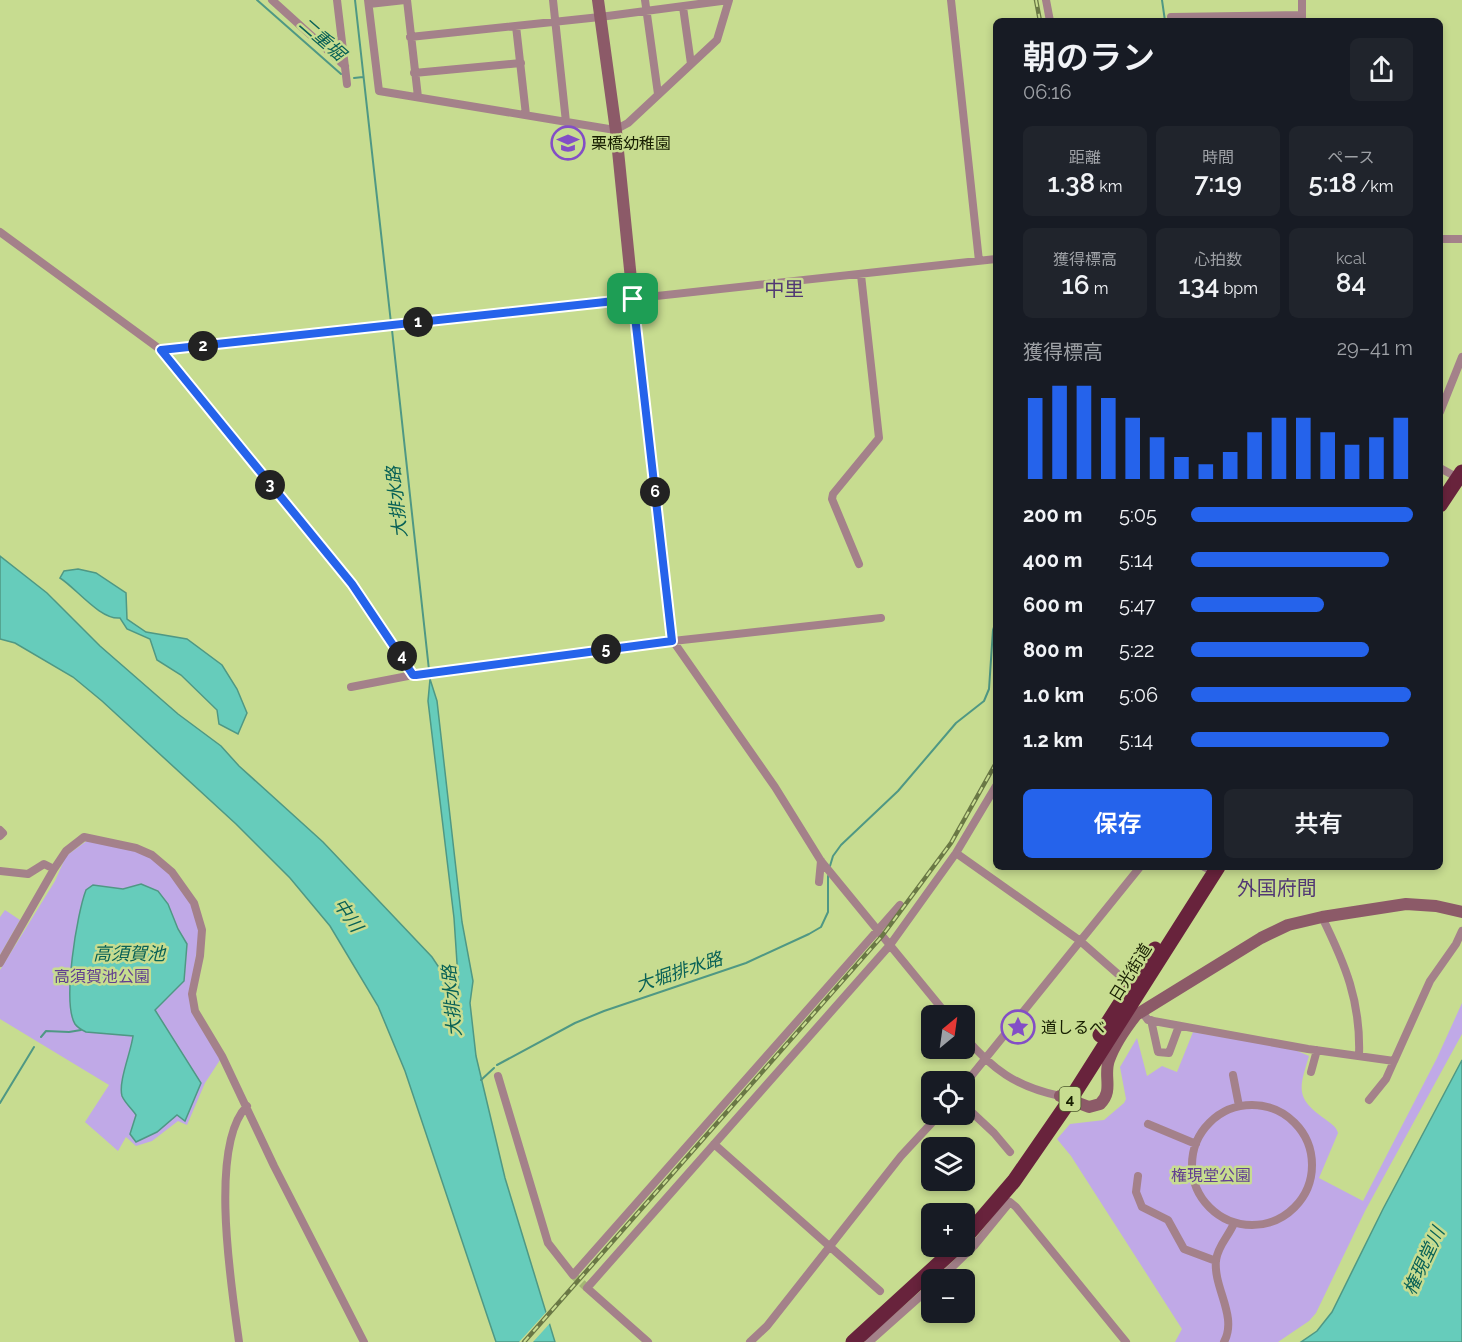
<!DOCTYPE html>
<html lang="ja">
<meta charset="utf-8">
<style>
body{margin:0;font-family:Raleway,"Noto Sans JP",sans-serif;background:#20242c;color:#f1f3f6;height:100vh;display:flex;flex-direction:column;font-size:22px;white-space:nowrap}
*{box-sizing:border-box;margin:0}
p{font-size:20px;color:#9ea1a6}
.icon{flex:none;width:33px;height:33px;fill:none;stroke:currentColor;stroke-width:2;stroke-linecap:round;stroke-linejoin:round}
.map{position:relative;flex:1;overflow:hidden}
.sheet{position:absolute;left:993px;top:18px;width:450px;height:852px;display:flex;flex-direction:column;background:#171b24;border-radius:9px;box-shadow:0 3px 9px #0003}
.sheet>*{flex:none}
.needle{width:39px;rotate:29deg}
.controls{position:absolute;left:921px;top:1005px;display:grid;gap:12px}
.controls a{display:grid;place-items:center;width:54px;height:54px;border-radius:9px;background:#171b24;box-shadow:0 3px 9px #0003;font-size:30px}
.pin{position:absolute;display:grid;place-items:center;width:51px;height:51px;color:#fff;margin:-26px;border-radius:12px;box-shadow:0 3px 9px #0006}
.km{position:absolute;width:30px;height:30px;margin:-15px;border-radius:50%;background:#222;color:#fff;font-size:16px;line-height:30px;text-align:center}
.round{display:grid;place-items:center;flex:none;width:63px;height:63px;border-radius:9px;background:#20242c}
.overview{display:flex;align-items:center;justify-content:space-between;height:102px;padding:0 30px}
h1{font-size:33px;font-weight:600;line-height:45px}
.figures{display:grid;grid-template-columns:repeat(3,1fr);gap:9px;height:102px;padding:6px 30px}
.figures div{display:grid;align-content:center;border-radius:9px;background:#20242c;text-align:center}
.figures b{font-size:26px;font-weight:600}
.figures small{font-size:16px;font-weight:400}
.figures p{font-size:16px}
.chart{height:168px;padding:12px 30px}
.chart p{display:flex;justify-content:space-between}
.chart svg{width:100%;height:108px;margin-top:6px;stroke:#2563eb;stroke-width:6}
.button{display:flex;gap:12px;margin-top:auto;padding:12px 30px}
.button a{flex:1;height:69px;border-radius:9px;background:#2563eb;color:#fff;font-size:24px;font-weight:600;line-height:69px;text-align:center}
.button a+a{background:#20242c;color:#f1f3f6}
ul{padding:0 30px;list-style:none;font-size:20px}
li{display:grid;grid-template-columns:96px 72px 1fr;align-items:center;height:45px}
li i{height:15px;border-radius:8px;background:#2563eb}
.map>svg:first-child{display:block}
</style>
<div class="map">
<svg width="1462" height="1342" viewBox="0 0 1462 1342">
<rect width="100%" height="100%" fill="#c7dc90"/>
<path fill="#c0a9e7" d="M88,840L141,852L162,866L188,897L198,921V944L190,992L220,1060L205,1083L187,1125L178,1121L152,1141L136,1146L126,1137L118,1151L85,1122L109,1085L0,1019V970L55,881L66,856Z
M5,910L20,920L0,955V917Z
M1462,1003V1034L1365,1211L1316,1313L1309,1321L1278,1342H1175L1182,1329L1071,1156L1057,1139L1070,1124L1104,1120L1124,1103L1126,1099L1120,1067L1137,1038L1147,1076L1162,1066L1177,1072L1193,1032L1293,1049L1309,1056C1299,1089 1295,1098 1325,1119C1331,1124 1336,1126 1338,1133L1319,1178L1363,1201L1437,1058Z"/>
<path fill="#6cb" stroke="#4f9884" stroke-width="1.5" d="M0,556L47,593L100,646L178,714L221,746L239,766L323,842L432,957L454,990L459,993L454,918L428,701L430,679L437,701L462,922L473,981L470,1003L476,1056L505,1178L555,1342H496L405,1071L378,1006L330,926L290,878L236,824L102,701L73,677L15,643L0,639Z
M78,569L96,573L126,593L127,619L146,632L187,639L222,665L237,689L247,713L238,734L219,724L217,710L181,675L157,660L150,639L127,629L120,618C100,620 76,588 60,578L64,571Z
M141,884L158,891L168,904L178,929L187,944L184,981L155,1010L201,1083L185,1121L177,1115L157,1132L136,1142L130,1134L136,1115C132,1109 125,1103 122,1096C118,1082 131,1052 133,1036L86,1032C82,1030 77,1027 75,1024C62,1003 77,913 86,890L93,885L123,889Z
M1462,1060V1342H1301L1317,1331L1332,1312L1383,1209Z"/>
<path fill="#c7dc90" d="M549,1309L552,1321L533,1342H519Z"/>
<g fill="none" stroke-linecap="round" stroke-linejoin="round">
<path stroke="#4f9884" stroke-width="2" d="M257,0L341,74
M355,0L391,323
M1162,0L1165,21
M354,78L363,77
M392,330L429,670
M830,866L833,856L841,845L898,791L956,723L984,701L989,689L993,630L996,621
M41,1037L46,1031L69,1032L81,1030
M497,1065L575,1023L604,1011L746,963L809,934L821,927L828,912V876
M481,1080L494,1068
M0,1103L34,1047"/>
<path stroke="#a4b674" stroke-width="8" stroke-dasharray="8 4" stroke-linecap="butt" d="M573,1275L587,1288"/>
<path stroke="#a4818a" stroke-width="8" d="M272,0L345,66
M337,0L347,84
M368,0L379,91L615,130L628,123L717,40L729,0L600,17L410,37
M407,0L418,97
M553,0L566,122
M645,0L658,94
M951,0L979,261
M1046,0L1050,21
M1302,0V21
M369,4L405,0
M683,7L691,64
M1171,17L1302,15
M516,26L526,115
M414,73L521,63
M0,232L161,350L352,584L413,675
M1440,239H1462
M633,299L673,641L775,787L821,861L948,1016
M161,350L996,259
M1440,412L1462,357
M1440,468L1458,478
M859,564L832,499L833,494L879,438L861,275
M351,687L413,675L673,641L881,618
M0,830L3,833L0,836
M956,853L1079,940L1127,982
M1204,867L1206,868
M0,871L28,874L44,864L54,869L66,851L84,837L136,848L152,855L172,872L194,903L202,930L200,956L192,994L195,1011L222,1056L274,1166L364,1342
M819,882L821,861
M1322,917C1345,964 1361,1001 1359,1056
M0,963L54,869
M1142,1012L1148,1020L1308,1049L1394,1061L1386,1079L1369,1100
M1151,1020L1158,1052L1169,1053L1179,1026
M964,1036C992,1069 1016,1087 1060,1096
M1394,1061L1430,981L1456,944L1462,931
M1311,1072L1317,1050
M1233,1075L1239,1106
M498,1076L548,1243L573,1275L900,905
M964,1085L1140,867
M1192 1165a60 60 0 1 1 120 0a60 60 0 1 1-120 0Z
M964,1105L994,1133L1010,1152
M1148,1124L1196,1144
M714,1144L880,1291
M1138,1176L1136,1192L1142,1207L1168,1220L1184,1249L1216,1261
M939,1280L974,1246L1010,1202L1016,1207L1126,1342
M239,1342C232,1290 208,1145 247,1106
M648,1342L587,1288L890,945L956,853L996,786
M750,1342L767,1326L901,1156L940,1114
M869,1342L932,1286
M1224,1342C1238,1316 1213,1288 1216,1260C1218,1245 1229,1236 1234,1223"/>
<path stroke="#8c5a68" stroke-width="12" d="M598,0L616,131L633,299
M1060,1096L1089,1107L1100,1104C1114,1091 1103,1076 1109,1060C1115,1043 1125,1029 1136,1015L1261,938L1288,925L1322,917L1406,904L1436,906L1462,912"/>
<path stroke="#68233c" stroke-width="15" d="M1440,505L1462,472
M1100,1035L1155,949
M964,1239L1014,1181L1070,1100L1218,867
M853,1342L958,1246"/>
<g stroke="#6a7845" stroke-width="4.5">
<path id="rail" d="M1036,0L1040,21
M524,1342L882,936L951,843L996,763"/>
</g>
<use href="#rail" stroke="#c7dc90" stroke-width="2" stroke-dasharray="7" stroke-linecap="butt"/>
</g>
<g fill="none" stroke-linecap="round" stroke-linejoin="round">
<g stroke="#fff" stroke-width="12">
<path id="route" d="M633,299L672,641L416,675H413L352,584L161,350Z"/>
</g>
<use href="#route" stroke="#2563eb" stroke-width="8"/>
</g>
<defs>
<g id="school-ring" transform="scale(1.725)"><circle r="9.5" fill="#c7dc90" stroke="#834ec6" stroke-width="1.5"/><path d="M0-5L7-2L0 1L-7-2ZM-4 1L0 2.5L4 1V4Q0 6-4 4Z" fill="#834ec6"/></g>
<g id="sight-ring" transform="scale(1.725)"><circle r="9.5" fill="#c7dc90" stroke="#834ec6" stroke-width="1.5"/><path d="M0-6L1.8-2.2L6-1.7L2.9 1.2L3.7 5.4L0 3.3L-3.7 5.4L-2.9 1.2L-6-1.7L-1.8-2.2Z" fill="#834ec6"/></g>
</defs>
<g fill-rule="evenodd">
<use href="#school-ring" x="568" y="143"/>
<use href="#sight-ring" x="1018" y="1027"/>
</g>
<g text-anchor="middle" stroke-width="5" stroke-linejoin="round" paint-order="stroke">
<rect fill="#c7dc90" stroke="#4c582d" stroke-width="1.5" x="1059.5" y="1087" width="21" height="24" rx="4.5"/>
<g font-size="15" font-weight="bold" fill="#181f02">
<text x="1070" y="1104">4</text>
</g>
<g font-size="16" fill="#181f02" stroke="#c7dc90" text-anchor="start">
<text x="591" y="149">栗橋幼稚園</text>
<text x="1041" y="1033">道しるべ</text>
</g>
<g font-size="16" fill="#181f02" stroke="#c7dc90">
<text transform="translate(1130 972) rotate(-58)" y="6">日光街道</text>
</g>
<g font-size="16" fill="#624090" stroke="#c7dc90">
<text x="102" y="982">高須賀池公園</text>
<text x="1211" y="1181">権現堂公園</text>
</g>
<g font-size="18" font-style="italic" fill="#086156" stroke="#c7dc90">
<text transform="translate(322 39) rotate(41)" y="6">二重堀</text>
<text transform="translate(397 502) rotate(-96)" y="6">大排水路</text>
<text transform="translate(348 915) rotate(55)" y="6">中川</text>
<text x="129" y="960">高須賀池</text>
<text transform="translate(679 972) rotate(-18)" y="6">大堀排水路</text>
<text transform="translate(452 1001) rotate(-95)" y="6">大排水路</text>
<text transform="translate(1424 1261) rotate(-65)" y="6">権現堂川</text>
</g>
<g font-size="20" fill="#513874" stroke="#c7dc90">
<text x="784" y="296">中里</text>
<text x="1277" y="895">外国府間</text>
</g>
</g>
</svg>
<div class="controls">
<a><svg class="needle" viewBox="-14 -14 28 28"><path d="M0-13l5 13h-10z" fill="#e53935"/><path d="M0 13l5-13h-10z" fill="#9ea1a6"/></svg></a>
<a><svg class="icon" aria-label="locate" viewBox="0 0 24 24"><circle cx="12" cy="12" r="6"/><path d="M12 2v4M12 18v4M2 12h4M18 12h4"/></svg></a>
<a><svg class="icon" aria-label="layers" viewBox="0 0 24 24"><path d="M12 4l9 5-9 5-9-5zM3 14l9 5 9-5"/></svg></a>
<a>+</a>
<a>−</a>
</div>
<div class="pin" style="left:633px;top:299px;background:#1e9e55"><svg class="icon" aria-label="arrive" viewBox="0 0 24 24"><path d="M6 21V4h12l-3 4 3 4H6"/></svg></div>
<b class="km" style="left:418px;top:322px">1</b>
<b class="km" style="left:203px;top:346px">2</b>
<b class="km" style="left:270px;top:485px">3</b>
<b class="km" style="left:402px;top:656px">4</b>
<b class="km" style="left:606px;top:649px">5</b>
<b class="km" style="left:655px;top:492px">6</b>
<section class="sheet">
<div class="overview"><div><h1>朝のラン</h1><p>06:16</p></div><a class="round"><svg class="icon" aria-label="share" viewBox="0 0 24 24"><path d="M12 15V3M7 8l5-5 5 5M5 13v7h14v-7"/></svg></a></div>
<div class="figures">
<div><p>距離</p><b>1.38<small> km</small></b></div>
<div><p>時間</p><b>7:19</b></div>
<div><p>ペース</p><b>5:18<small> /km</small></b></div>
</div>
<div class="figures">
<div><p>獲得標高</p><b>16<small> m</small></b></div>
<div><p>心拍数</p><b>134<small> bpm</small></b></div>
<div><p>kcal</p><b>84</b></div>
</div>
<div class="chart"><p><span>獲得標高</span>29–41 m</p>
<svg viewBox="0 0 160 44" preserveAspectRatio="none"><path d="M5 44V11M15 44V6M25 44V6M35 44V11M45 44V19M55 44V27M65 44V35M75 44V38M85 44V33M95 44V25M105 44V19M115 44V19M125 44V25M135 44V30M145 44V27M155 44V19"/></svg>
</div>
<ul>
<li><b>200 m</b>5:05<i style="width:100%"></i></li>
<li><b>400 m</b>5:14<i style="width:89%"></i></li>
<li><b>600 m</b>5:47<i style="width:60%"></i></li>
<li><b>800 m</b>5:22<i style="width:80%"></i></li>
<li><b>1.0 km</b>5:06<i style="width:99%"></i></li>
<li><b>1.2 km</b>5:14<i style="width:89%"></i></li>
</ul>
<div class="button"><a>保存</a><a>共有</a></div>
</section>
</div>
